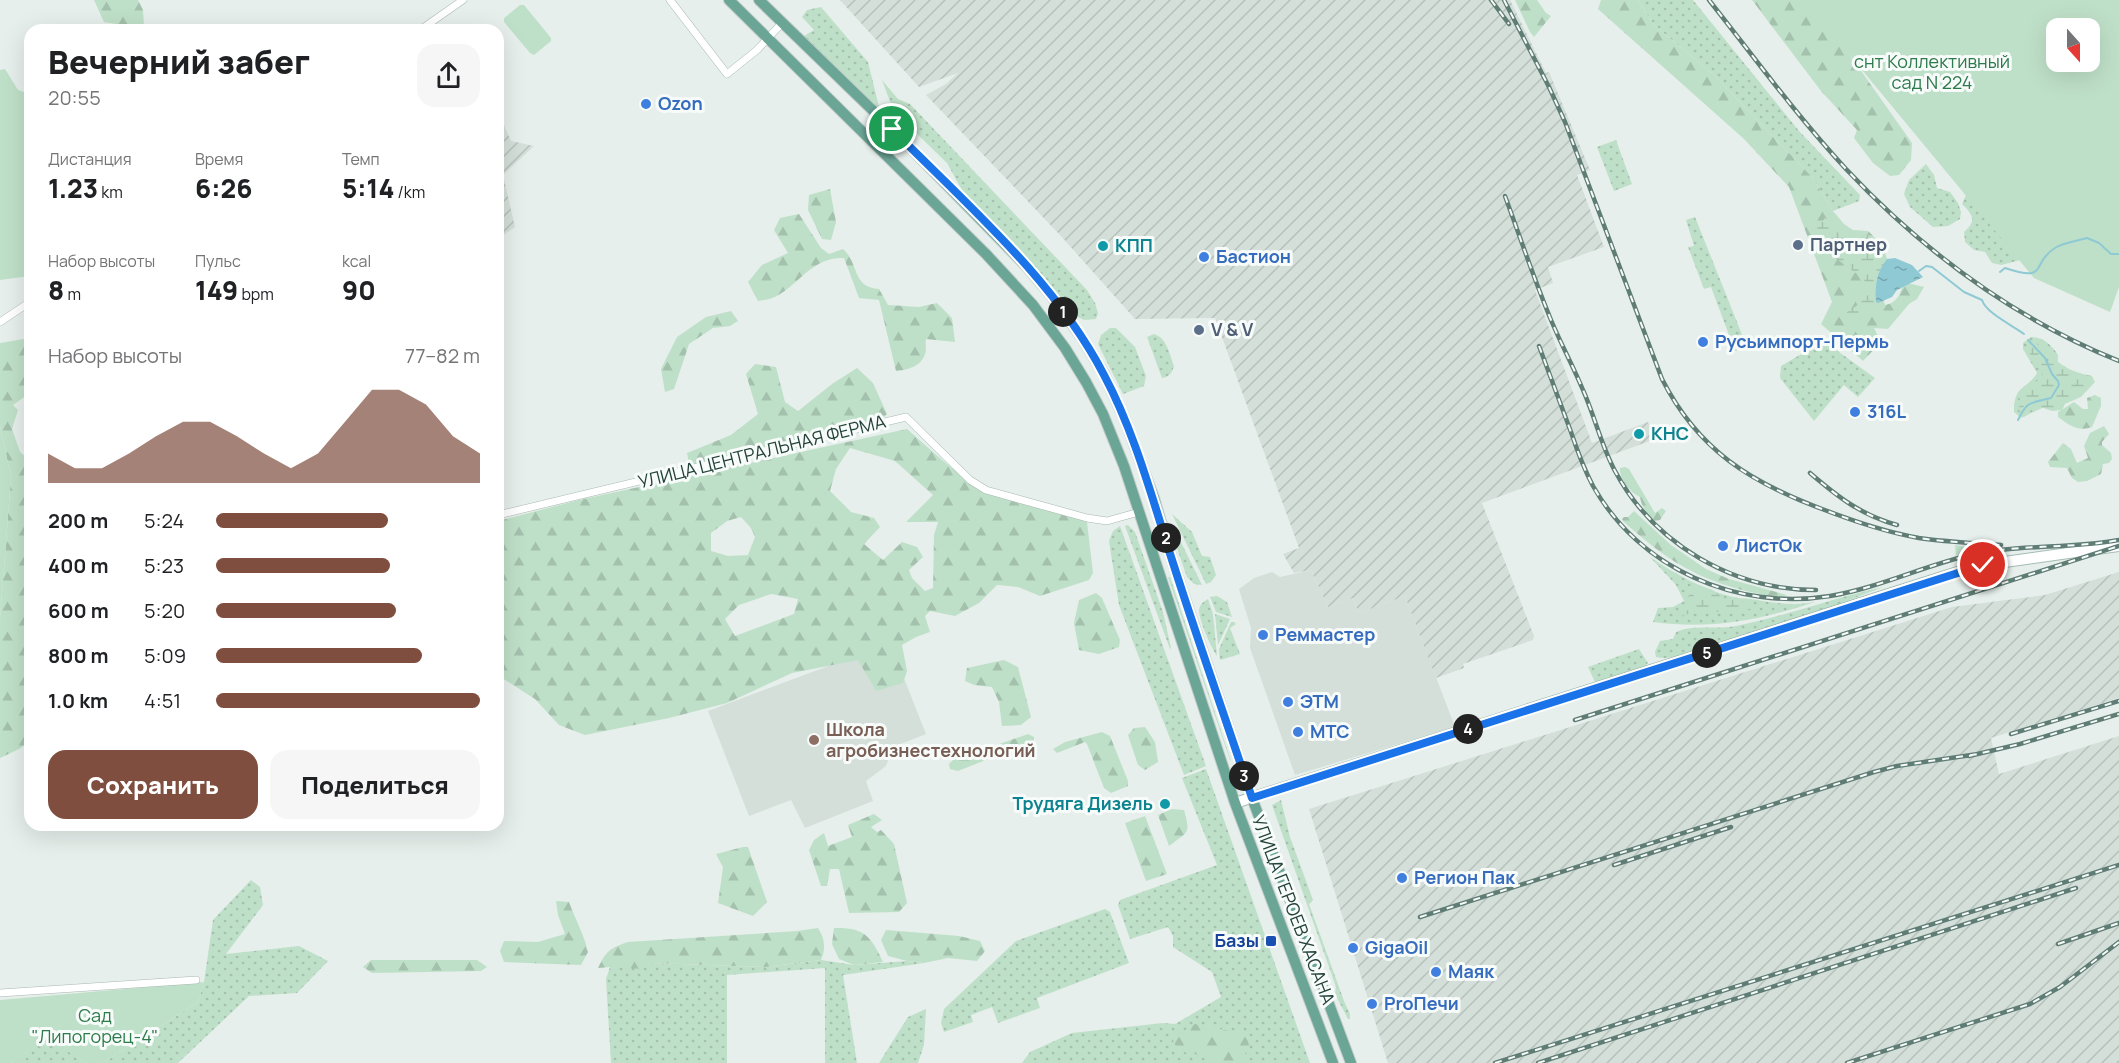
<!DOCTYPE html>
<html lang="ru">
<meta charset="utf-8">
<style>
body{margin:0;font-family:Manrope,sans-serif;background:#f6f6f6;color:#202124;height:100vh;display:flex;flex-direction:column;font-size:22px;white-space:nowrap}
*{box-sizing:border-box;margin:0}
p{font-size:20px;color:#757577}
.icon{flex:none;width:33px;height:33px;fill:none;stroke:currentColor;stroke-width:2;stroke-linecap:round;stroke-linejoin:round}
.map{position:relative;flex:1;overflow:hidden}
.side{position:absolute;left:24px;top:24px;width:480px;height:807px;display:flex;flex-direction:column;background:#fff;border-radius:18px;box-shadow:0 6px 24px #0002}
.side>*{flex:none}
.needle{width:39px;rotate:159deg}
.buttons{position:absolute;left:2046px;top:18px;display:grid;gap:12px}
.buttons a{display:grid;place-items:center;width:54px;height:54px;border-radius:12px;background:#fff;box-shadow:0 6px 24px #0002;font-size:30px}
.pin{position:absolute;display:grid;place-items:center;width:51px;height:51px;color:#fff;margin:-26px;border:3px solid #fff;border-radius:50%;box-shadow:0 2px 6px #0007}
.km{position:absolute;width:30px;height:30px;margin:-15px;border-radius:50%;background:#222;color:#fff;font-size:16px;line-height:30px;text-align:center}
.round{display:grid;place-items:center;flex:none;width:63px;height:63px;border-radius:18px;background:#f6f6f6}
.overview{display:flex;align-items:center;justify-content:space-between;height:102px;padding:0 24px}
h1{font-size:33px;font-weight:800;line-height:45px}
.figures{display:grid;grid-template-columns:repeat(3,1fr);gap:9px;height:102px;padding:6px 24px}
.figures div{display:grid;align-content:center}
.figures b{font-size:26px;font-weight:800}
.figures small{font-size:16px;font-weight:400}
.figures p{font-size:16px}
.chart{height:168px;padding:12px 24px}
.chart p{display:flex;justify-content:space-between}
.chart svg{width:100%;height:108px;margin-top:6px;fill:#7f4e3f;opacity:.7}
.button{display:flex;gap:12px;margin-top:auto;padding:12px 24px}
.button a{flex:1;height:69px;border-radius:18px;background:#7f4e3f;color:#fff;font-size:24px;font-weight:800;line-height:69px;text-align:center}
.button a+a{background:#f6f6f6;color:#202124}
ul{padding:0 24px;list-style:none;font-size:20px}
li{display:grid;grid-template-columns:96px 72px 1fr;align-items:center;height:45px}
li i{height:15px;border-radius:8px;background:#7f4e3f}
.map>svg:first-child{display:block}
</style>
<div class="map">
<svg width="2119" height="1063" viewBox="0 0 2119 1063">
<defs>
<pattern id="industrial-furrows" width="10" height="10" patternUnits="userSpaceOnUse" patternTransform="scale(1.5)"><rect width="10" height="10" fill="#d4dfda"/><path d="M-1 1l2-2M0 10L10 0M9 11l2-2" fill="none" stroke="#b6c1bc"/></pattern>
<pattern id="grass-dots" width="8" height="8" patternUnits="userSpaceOnUse" patternTransform="scale(1.5)"><rect width="8" height="8" fill="#bfe0c8"/><path d="M2 2h.1M6 6h.1" fill="none" stroke="#a4c1ad" stroke-width="1.8" stroke-linecap="round"/></pattern>
<pattern id="forest-firs" width="22" height="20" patternUnits="userSpaceOnUse" patternTransform="scale(1.5)"><rect width="22" height="20" fill="#bfe0c8"/><path d="M5 1l3.5 6h-7zM16 11l3.5 6h-7z" fill="#a4c1ad"/></pattern>
<pattern id="wetland-marsh" width="20" height="14" patternUnits="userSpaceOnUse" patternTransform="scale(1.5)"><rect width="20" height="14" fill="#bfe0c8"/><path d="M1 5h8M5 5V1M11 12h8M15 12V8" fill="none" stroke="#a4c1ad"/></pattern>
<pattern id="water-ripples" width="26" height="14" patternUnits="userSpaceOnUse" patternTransform="scale(1.5)"><rect width="26" height="14" fill="#8ec9d4"/><path d="M2 4q2-2 4 0t4 0M15 11q2-2 4 0t4 0" fill="none" stroke="#74a5ad"/></pattern>
</defs>
<rect width="100%" height="100%" fill="#e6efeb"/>
<path fill="#d4dfda" d="M1311,570L1328,607L1353,598L1359,613L1405,596L1455,727L1295,775L1250,648L1251,628L1239,589L1254,578L1272,572L1280,577Z
M890,643L926,734L893,747L886,766L866,781L873,801L805,828L791,800L749,816L708,711Z"/>
<path fill="url(#industrial-furrows)" d="M840,0H1510L1546,73L1549,72L1590,170L1577,175L1604,247L1548,267L1553,283L1535,290L1592,443L1648,422L1655,439L1482,503L1534,636L1533,640L1463,664L1464,668L1436,678L1405,596L1359,613L1353,598L1328,607L1311,570L1294,573L1283,554L1299,548L1215,318L1135,319L1060,235L926,95L946,84L958,73L919,87Z
M498,112L511,141L534,146L503,175L515,227L501,237L498,229Z
M2119,572V698L1991,738L1999,774L2119,736V1063H1388L1309,809L1952,607L2045,595Z"/>
<path fill="url(#grass-dots)" d="M1638,0H1693L1799,131L1860,195L1859,201L1833,211L1812,177L1715,76L1654,25Z
M821,7L868,62L880,111L804,36L814,30L802,17L807,10Z
M882,80L898,99L910,104L1087,290L1095,303L1098,313L1096,319L1084,320L1078,317L1022,253L963,192L947,163L912,129C894,121 889,97 882,80Z
M1616,140L1632,184L1614,191L1597,147Z
M1926,164L1934,175L1937,188L1950,192L1958,203L1961,212L1960,219L1948,226L1933,227L1910,207L1904,194L1909,180Z
M1980,188L2032,257L2001,265L1992,263L1985,252L1974,250L1965,242L1964,232C1977,221 1973,215 1962,204L1966,195Z
M1695,217L1747,347L1735,351L1711,287L1704,289L1688,247L1694,246L1686,220Z
M1110,328H1116L1135,347L1146,376L1144,386L1123,394L1098,344L1101,335Z
M1154,334C1167,338 1169,353 1174,366C1172,372 1170,377 1162,378L1147,337Z
M2031,337C2043,337 2052,345 2058,355L2057,401L2021,418L2014,412C2014,384 2026,391 2037,373L2023,349V343Z
M1820,343L1828,344L1875,378L1858,397L1844,385L1814,421L1780,378L1781,366Z
M1172,514L1192,532L1202,556L1210,557L1216,575L1211,582L1206,584Z
M1128,525L1135,532L1163,612L1171,648L1170,649L1125,526Z
M1120,526L1206,766L1184,775L1119,605L1109,541L1113,531Z
M1175,530L1202,585L1194,584L1187,577L1171,531Z
M1955,545L1967,547H1978V549L1973,552L1956,555Z
M1650,557C1675,574 1704,590 1733,597C1740,599 1745,598 1751,599C1774,603 1793,606 1815,602C1761,620 1710,630 1653,622L1658,608L1673,607L1684,601L1676,585Z
M1168,577H1170L1231,761L1230,760Z
M1883,587C1838,605 1791,622 1744,636C1733,639 1720,641 1708,645C1691,651 1675,661 1656,657L1655,652L1660,641L1673,639L1676,632C1694,624 1717,630 1736,626C1786,616 1833,598 1883,587Z
M1217,596L1227,602L1232,617L1216,612L1210,597Z
M1208,599L1213,614L1217,656C1211,647 1199,621 1199,610C1200,604 1203,602 1208,599Z
M1215,614L1230,619L1218,645Z
M1231,622H1234L1236,624L1230,628L1240,654L1220,660L1219,649Z
M1639,649L1648,663L1644,667L1599,681L1595,682L1588,667Z
M1206,769L1310,1063H1022L1030,1052L1072,1033L1163,1023L1175,1024L1221,997L1212,972L1173,947V936L1168,927L1130,939L1118,905L1120,900L1217,865L1182,778Z
M1281,800L1290,837L1313,900L1309,904L1344,1001L1350,1014V1019H1348L1335,994L1336,987L1272,805Z
M251,880L260,887L263,905L226,954L299,946L328,961L297,993L249,996L178,1063H103L198,1002L204,982L213,920Z
M1105,909L1110,912L1129,963L1037,998L1040,1008L998,1023L992,1007L971,1015L973,1022L944,1032L941,1023L944,1009L1016,941Z
M821,960L854,965L907,961L924,963L843,975L857,1063H825V968L727,975V1063H611L606,979L610,967L653,963L765,967Z
M926,1009L924,1045L918,1063H879L908,1017Z
M47,1038L87,1063H11Z"/>
<path fill="url(#forest-firs)" fill-rule="evenodd" d="M94,0H138L143,10L144,26L141,28L104,22Z
M1515,0H1537L1546,13L1551,16L1534,37L1530,32Z
M1601,0H1638L1654,25L1715,76L1812,177L1833,211L1844,224L1853,230L1868,231C1877,239 1886,250 1888,263C1891,276 1880,289 1885,305C1897,303 1901,294 1903,282L1924,287L1917,299L1909,304L1888,329L1874,328L1881,342L1863,361L1821,324L1832,302L1789,187L1744,139L1598,9Z
M1752,0H1811L1912,143L1911,160L1899,175L1890,176L1873,163L1854,138L1857,130L1821,91Z
M830,189L836,222L831,240L822,239L808,210L809,195Z
M799,214L821,248L829,254L843,249C860,264 851,287 879,289L888,305L919,307L937,303L952,318L955,342L926,339C925,344 927,350 925,354C921,367 907,370 896,371L879,300L859,298L844,258C813,257 801,282 777,296C772,299 764,300 758,301L748,282L762,265L788,253L774,230L780,218Z
M731,311L738,321L730,326L713,328L689,344L674,389L665,392L661,369L677,337L706,317Z
M30,338V393L13,405L18,410L12,429L20,452L30,460V740L21,748L0,758V619L11,477L0,426V343Z
M755,364L776,367L785,402L798,411L832,384L857,368L873,383L887,414L880,421L693,466L689,463L687,453L731,435L758,414L746,374Z
M2095,395L2101,398V406L2092,427C2078,432 2069,425 2058,417V412L2074,402L2083,409H2088L2087,398Z
M2104,426L2109,434L2102,442V445L2111,453L2112,459L2109,463L2103,464L2101,474L2087,481L2078,482L2072,478L2067,468L2050,467L2048,462L2063,443L2071,449L2077,463L2088,458L2084,446L2090,433Z
M907,429C931,450 956,474 984,490C1015,507 1055,508 1087,522L1093,573L1089,580L1040,596L1018,587L997,585L979,603L955,616L930,611L925,616L930,632L916,637L902,645L907,671L903,683L876,691L858,660L792,673L727,703L669,718L585,735L559,725L535,699L502,678H498V526L502,520L579,500ZM850,448L895,461L933,495L906,522H938L934,535L933,588L925,591L912,578L909,570L923,557L917,547L902,542L883,560L864,544L880,527L874,518L851,512L830,491L836,469ZM741,517L751,528L755,537L748,555L728,556L711,551V533L727,521ZM771,594L798,599L794,614L735,636L725,619L739,605Z
M1625,467L1629,469L1655,513L1662,508L1666,511L1660,520L1655,521C1647,514 1642,508 1640,497C1630,493 1619,478 1620,468Z
M1634,511L1671,545L1706,569L1729,579L1787,595C1777,599 1761,594 1750,592C1696,579 1665,559 1624,522L1622,519L1624,517H1628Z
M1096,593L1102,598L1120,640L1119,647L1099,654L1079,650L1074,623L1079,600Z
M1004,660L1018,667L1031,717L1021,725L1002,726L999,702L992,687L974,685L965,681L967,668Z
M1145,727L1155,742L1158,762L1145,770L1138,765L1128,735L1134,728Z
M1102,732L1110,736L1128,781V786L1111,793L1104,788L1087,744L1085,742L1057,753L1053,749L1065,742Z
M1028,734L1034,737V741L958,771L950,769L949,764L953,760Z
M1172,809L1184,810C1191,835 1188,831 1169,846L1158,815Z
M874,814L882,820L871,827L877,832L881,830L894,844L907,903L899,912L849,913L839,869H830L827,886H821L809,850L814,840L824,833L828,846L852,837L848,825Z
M1145,816L1167,874L1146,881L1125,823Z
M743,847H748L767,902L753,916L718,903L723,867L716,854Z
M556,901L569,902C575,919 584,934 588,952L581,965L504,962L500,951L504,941L538,942L565,934L558,915Z
M818,928C825,939 826,948 821,960L765,967L653,963L643,969L610,967L598,968C606,951 610,948 628,942L797,931Z
M834,928C864,927 871,936 883,962L854,965L839,959L832,944Z
M886,930L959,936L980,941L985,951L977,961L948,958L924,963L907,961L888,956L881,940Z
M371,960H477L487,967L481,971L372,973L363,967Z
M1195,1024L1246,1034L1249,1045L1241,1063H1212V1057L1178,1051L1172,1038Z"/>
<path fill="url(#wetland-marsh)" d="M1825,218L1853,235L1867,234C1876,241 1879,251 1887,259C1876,273 1875,285 1876,302L1848,323L1841,316L1859,304L1867,291L1864,279L1834,257L1817,228Z
M2034,342C2058,359 2060,370 2092,376L2095,382L2081,397L2065,404L2062,410L2052,411L2038,406L2023,415L2019,410L2020,394C2029,384 2038,384 2044,372L2039,362L2028,352L2029,344Z
M1701,586L1713,590L1724,599H1736L1755,607C1728,618 1705,606 1679,617L1691,591Z"/>
<path fill="#bfe0c8" fill-rule="evenodd" d="M1809,0H2119V287L2110,312L2034,278L1848,53ZM2056,28H2090V62H2056Z
M520,5H524L551,38V41L534,55L530,53L504,22V18Z
M5,69L18,90L30,94V276L0,280V70Z
M0,426L11,477L0,619Z
M204,982L198,1002L103,1063H87L47,1039L11,1063H0V1000Z"/>
<path fill="url(#water-ripples)" d="M1895,258L1912,265L1923,277L1897,290L1892,297L1878,303L1876,302C1875,285 1876,273 1887,259Z"/>
<g fill="none" stroke-linecap="round" stroke-linejoin="round">
<path stroke="#8ec9d4" stroke-width="2" d="M1919,271L1926,266L1932,267L1964,292L1982,300C1986,313 2012,325 2024,334
M2000,272L2005,268C2050,283 2030,263 2055,248C2063,243 2077,241 2087,238L2099,243L2111,254H2119
M2018,420C2027,401 2030,403 2051,398L2059,385L2058,381L2052,374L2045,358L2028,340"/>
<g stroke="#a8b8b2" stroke-width="8">
<path id="street" d="M670,0L727,74L757,50L782,23
M420,30L463,0
M0,322L30,302
M498,515L906,417L970,480L986,490L1087,518L1107,521L1139,512
M0,993L196,980"/>
</g>
<g stroke="#a4bbb3" stroke-width="12">
<path id="secondary" d="M1235,803L1967,569L1983,565L2119,546"/>
</g>
<g stroke="#c2cac8" stroke-width="12">
<path id="primary" d="M729,0L986,254L1033,305L1065,348L1086,382L1103,414L1124,466L1235,803L1333,1063
M759,0L892,129L1028,268L1050,294L1082,338L1104,374L1125,420L1154,498L1173,563L1252,798L1351,1063"/>
</g>
<use href="#street" stroke="#fff" stroke-width="7"/>
<use href="#secondary" stroke="#fff" stroke-width="10"/>
<use href="#primary" stroke="#6aa596" stroke-width="10"/>
<g stroke="#5f7d75" stroke-width="4.5">
<path id="rail" d="M1491,0L1509,24
M1504,0L1549,87L1565,122L1662,379C1698,450 1750,482 1822,509C1853,521 1885,532 1919,538C1946,542 1974,543 2001,545
M1709,0C1754,57 1797,116 1846,169C1923,251 2015,319 2119,361
M1505,196C1520,237 1534,279 1551,320C1561,344 1573,366 1583,390C1595,417 1601,445 1615,471C1654,544 1733,590 1816,590
M1539,346C1550,375 1560,403 1571,432C1577,450 1584,469 1593,486C1640,569 1737,611 1830,596C1879,588 1925,565 1974,554C2022,544 2071,549 2119,540
M1810,473C1838,497 1861,515 1897,525
M1575,720L2119,546
M2011,734L2119,701
M1969,756L2020,744L2119,714
M1614,865L1731,827
M1420,917L1874,772L1897,766L1978,754
M2058,944L2119,923
M1495,1063L2119,865
M1538,1063L2076,888
M1847,1063L2030,1004L2060,987L2119,942"/>
</g>
<use href="#rail" stroke="#f7fbf9" stroke-width="2" stroke-dasharray="7" stroke-linecap="butt"/>
</g>
<g fill="none" stroke-linecap="round" stroke-linejoin="round">
<g stroke="#fff" stroke-width="12">
<path id="route" d="M892,129C967,205 1054,279 1104,375C1136,435 1153,502 1174,566C1199,644 1226,720 1252,798L1983,565"/>
</g>
<use href="#route" stroke="#1a73e8" stroke-width="8"/>
</g>
<g fill="#3f7fe0" stroke="#f7fbf9" stroke-width="2">
<circle cx="646" cy="104" r="6"/>
<circle cx="1204" cy="257" r="6"/>
<circle cx="1703" cy="342" r="6"/>
<circle cx="1855" cy="412" r="6"/>
<circle cx="1723" cy="546" r="6"/>
<circle cx="1263" cy="635" r="6"/>
<circle cx="1288" cy="702" r="6"/>
<circle cx="1298" cy="732" r="6"/>
<circle cx="1402" cy="878" r="6"/>
<circle cx="1353" cy="948" r="6"/>
<circle cx="1436" cy="972" r="6"/>
<circle cx="1372" cy="1004" r="6"/>
</g>
<g fill="#5c6f8a" stroke="#f7fbf9" stroke-width="2">
<circle cx="1798" cy="245" r="6"/>
<circle cx="1199" cy="330" r="6"/>
</g>
<g fill="#0f9aa8" stroke="#f7fbf9" stroke-width="2">
<circle cx="1103" cy="246" r="6"/>
<circle cx="1639" cy="434" r="6"/>
<circle cx="1165" cy="804" r="6"/>
</g>
<circle fill="#8d6e63" stroke="#f7fbf9" stroke-width="2" cx="814" cy="740" r="6"/>
<rect fill="#1a4fb4" stroke="#f7fbf9" stroke-width="2" x="1265" y="935" width="12" height="12" rx="3"/>
<g text-anchor="middle" stroke-width="6" stroke-linejoin="round" paint-order="stroke">
<g font-size="18" fill="#2d7a4b" stroke="#f7fbf9">
<text x="1932" y="68">снт Коллективный<tspan x="1932" dy="21">сад N 224</tspan></text>
<text x="95" y="1022">Сад<tspan x="95" dy="21">"Липогорец-4"</tspan></text>
</g>
<g font-size="18" font-weight="bold" fill="#366cbe" stroke="#f7fbf9" text-anchor="start">
<text x="658" y="110">Ozon</text>
<text x="1216" y="263">Бастион</text>
<text x="1715" y="348">Русьимпорт-Пермь</text>
<text x="1867" y="418">316L</text>
<text x="1735" y="552">ЛистОк</text>
<text x="1275" y="641">Реммастер</text>
<text x="1300" y="708">ЭТМ</text>
<text x="1310" y="738">МТС</text>
<text x="1414" y="884">Регион Пак</text>
<text x="1365" y="954">GigaOil</text>
<text x="1448" y="978">Маяк</text>
<text x="1384" y="1010">ProПечи</text>
</g>
<g font-size="18" font-weight="bold" fill="#4e5e75" stroke="#f7fbf9" text-anchor="start">
<text x="1810" y="251">Партнер</text>
<text x="1211" y="336">V &amp; V</text>
</g>
<g font-size="18" font-weight="bold" fill="#0d838f" stroke="#f7fbf9" text-anchor="start">
<text x="1115" y="252">КПП</text>
<text x="1651" y="440">КНС</text>
<text x="1153" y="810" text-anchor="end">Трудяга Дизель</text>
</g>
<g font-size="18" fill="#24423a" stroke="#f7fbf9">
<text transform="translate(762 452) rotate(-14)" y="6">УЛИЦА ЦЕНТРАЛЬНАЯ ФЕРМА</text>
<text transform="translate(1293 910) rotate(69)" y="6">УЛИЦА ГЕРОЕВ ХАСАНА</text>
</g>
<g font-size="18" font-weight="bold" fill="#785e54" stroke="#f7fbf9" text-anchor="start">
<text x="826" y="736">Школа<tspan x="826" dy="21">агробизнестехнологий</tspan></text>
</g>
<g font-size="18" font-weight="bold" fill="#164399" stroke="#f7fbf9" text-anchor="end">
<text x="1259" y="947">Базы</text>
</g>
</g>
</svg>
<div class="buttons">
<a><svg class="needle" viewBox="-14 -14 28 28"><path d="M0-13l5 13h-10z" fill="#e53935"/><path d="M0 13l5-13h-10z" fill="#757577"/></svg></a>
</div>
<div class="pin" style="left:892px;top:129px;background:#1e9e55"><svg class="icon" aria-label="arrive" viewBox="0 0 24 24"><path d="M6 21V4h12l-3 4 3 4H6"/></svg></div>
<div class="pin" style="left:1983px;top:565px;background:#d93025"><svg class="icon" aria-label="check" viewBox="0 0 24 24"><path d="M5 12l5 5 9-10"/></svg></div>
<b class="km" style="left:1063px;top:312px">1</b>
<b class="km" style="left:1166px;top:538px">2</b>
<b class="km" style="left:1244px;top:776px">3</b>
<b class="km" style="left:1468px;top:729px">4</b>
<b class="km" style="left:1707px;top:653px">5</b>
<section class="side">
<div class="overview"><div><h1>Вечерний забег</h1><p>20:55</p></div><a class="round"><svg class="icon" aria-label="share" viewBox="0 0 24 24"><path d="M12 15V3M7 8l5-5 5 5M5 13v7h14v-7"/></svg></a></div>
<div class="figures">
<div><p>Дистанция</p><b>1.23<small> km</small></b></div>
<div><p>Время</p><b>6:26</b></div>
<div><p>Темп</p><b>5:14<small> /km</small></b></div>
</div>
<div class="figures">
<div><p>Набор высоты</p><b>8<small> m</small></b></div>
<div><p>Пульс</p><b>149<small> bpm</small></b></div>
<div><p>kcal</p><b>90</b></div>
</div>
<div class="chart"><p><span>Набор высоты</span>77–82 m</p>
<svg viewBox="0 0 160 44" preserveAspectRatio="none"><path d="M0 44V32L10 38L20 38L30 32L40 25L50 19L60 19L70 25L80 32L90 38L100 32L110 19L120 6L130 6L140 12L150 25L160 32V44z"/></svg>
</div>
<ul>
<li><b>200 m</b>5:24<i style="width:65%"></i></li>
<li><b>400 m</b>5:23<i style="width:66%"></i></li>
<li><b>600 m</b>5:20<i style="width:68%"></i></li>
<li><b>800 m</b>5:09<i style="width:78%"></i></li>
<li><b>1.0 km</b>4:51<i style="width:100%"></i></li>
</ul>
<div class="button"><a>Сохранить</a><a>Поделиться</a></div>
</section>
</div>
